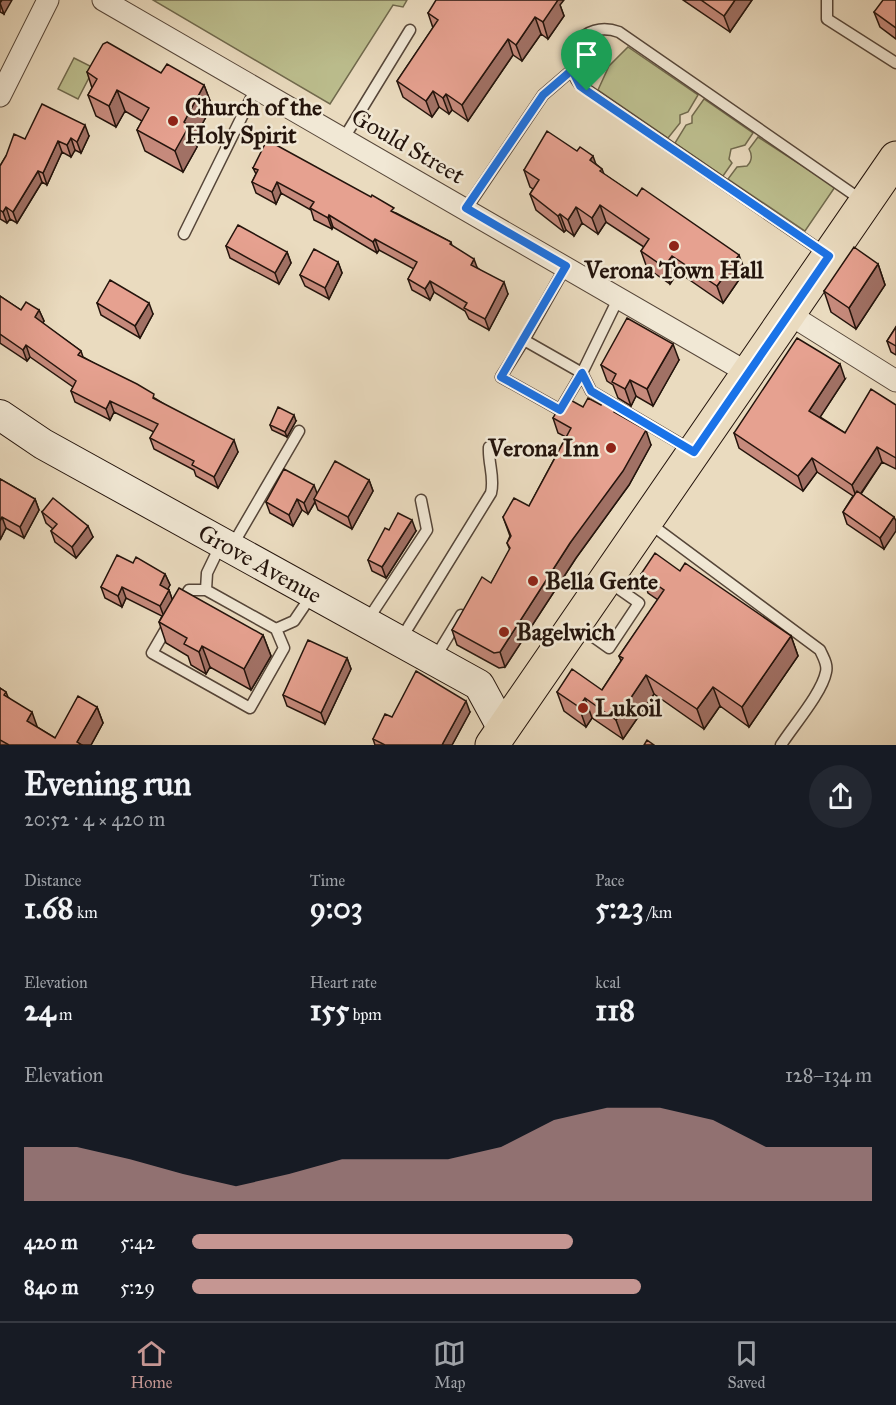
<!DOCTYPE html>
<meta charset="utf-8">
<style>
body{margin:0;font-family:"IM FELL Great Primer",serif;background:#242831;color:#f1f3f6;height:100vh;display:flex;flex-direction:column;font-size:22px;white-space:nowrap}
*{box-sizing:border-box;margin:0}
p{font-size:20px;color:#9ea1a6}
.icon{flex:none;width:33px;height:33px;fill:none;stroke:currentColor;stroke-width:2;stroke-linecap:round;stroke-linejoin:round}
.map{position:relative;height:745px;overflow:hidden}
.sheet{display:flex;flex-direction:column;background:#171b24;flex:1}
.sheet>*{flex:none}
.pin{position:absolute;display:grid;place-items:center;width:51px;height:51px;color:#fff;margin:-62px -26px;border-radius:50% 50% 50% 0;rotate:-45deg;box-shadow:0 0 6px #0007}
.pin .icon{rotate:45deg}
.round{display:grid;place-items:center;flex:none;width:63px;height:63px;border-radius:32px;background:#242831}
.summary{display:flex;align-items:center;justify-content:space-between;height:102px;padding:0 24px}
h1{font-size:33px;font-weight:700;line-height:45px}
.stats{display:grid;grid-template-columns:repeat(3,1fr);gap:9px;height:102px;padding:6px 24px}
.stats div{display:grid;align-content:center}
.stats b{font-size:30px;font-weight:700}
.stats small{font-size:16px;font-weight:400}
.stats p{font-size:16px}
.chart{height:168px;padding:12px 24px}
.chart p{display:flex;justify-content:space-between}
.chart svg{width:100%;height:108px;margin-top:6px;fill:#c59692;opacity:.7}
ul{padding:0 24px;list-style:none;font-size:20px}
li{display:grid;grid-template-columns:96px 72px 1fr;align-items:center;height:45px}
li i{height:15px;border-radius:8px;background:#c59692}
.menu{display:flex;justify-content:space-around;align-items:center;height:84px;border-top:2px solid #363941;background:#171b24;font-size:16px;color:#9ea1a6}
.menu a{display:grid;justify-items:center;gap:3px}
.menu .active{color:#c59692}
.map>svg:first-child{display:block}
</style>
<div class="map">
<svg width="896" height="745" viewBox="0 0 896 745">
<rect width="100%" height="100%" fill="#eadbbf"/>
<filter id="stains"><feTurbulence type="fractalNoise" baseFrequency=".00333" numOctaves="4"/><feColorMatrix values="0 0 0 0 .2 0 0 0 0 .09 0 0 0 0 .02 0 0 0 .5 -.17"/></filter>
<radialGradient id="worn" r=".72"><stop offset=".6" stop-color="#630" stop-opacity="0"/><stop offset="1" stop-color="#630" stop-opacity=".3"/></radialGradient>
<path fill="#bcbe8e" stroke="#70694d" stroke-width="1.5" d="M153,0H407L403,7L393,5L330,104Z
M628,47L698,95L688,112L680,115V123L668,138L598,90L609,66Z
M74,58L94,68L78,99L58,89Z
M704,99L753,133L745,145L731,149L729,159L732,163L723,176L675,143L686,125L692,123V116Z
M758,137L835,187L805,231L728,179L737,167L747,166C752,161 753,156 749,149Z"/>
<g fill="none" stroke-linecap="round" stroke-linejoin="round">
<g stroke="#564639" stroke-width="13">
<path id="lane" d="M827,0V19L896,63
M344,138L410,30
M466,209L543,95L572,70
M184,234L256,88
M826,254L580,85C557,56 583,19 619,32L863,201
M619,297L582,373L591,391L691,450
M524,340L501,377L560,410L582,373L524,340L566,266
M649,523L820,650C823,657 828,664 826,672C822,693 793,726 781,745
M221,544L207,573L206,590L276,629L294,621L311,596
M232,546L299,431
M181,603L189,590H206
M367,621L427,530L421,500
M170,622L152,653L250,708L284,648L276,629
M578,626L609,648L639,603L609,582
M401,639L491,493C495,477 488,464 489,447
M435,658L461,615"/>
</g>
<g stroke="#564639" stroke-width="23">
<path id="street" d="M103,0L748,373
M0,96L48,0
M789,314L896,381"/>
</g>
<g stroke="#24140c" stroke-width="32">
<path id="secondary" d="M0,415L43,444L479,685L503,729"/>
</g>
<g stroke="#24140c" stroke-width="35">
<path id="primary" d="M492,745L896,158"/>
</g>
<use href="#lane" stroke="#f1e8d5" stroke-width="10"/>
<use href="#street" stroke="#f1e8d5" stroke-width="21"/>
<use href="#secondary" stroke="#f1e8d5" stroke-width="30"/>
<use href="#primary" stroke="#eadbbf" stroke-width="33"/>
</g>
<path fill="#c68a7c" stroke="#24140c" stroke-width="1.5" d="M0,0L4,14L0,12Z
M683,0H752L730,32Z
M896,0V39L880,27L874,12Z
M560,5L564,16L548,39L541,34L522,61L513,55L468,121L452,110L449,114L439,107L432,117L403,97L397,81L433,28L428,13Z
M87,72L161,73L204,85L212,106L194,139L197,147L183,172L145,151L137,130L142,121L125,111L116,127L96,116L88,95L92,88Z
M89,136L81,153L75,150L71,157L62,152L47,185L42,182L17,223L10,219L7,223L0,219V166L6,156L25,139Z
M596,164L602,169L604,174L745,271L723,303L678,272L670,284L647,268L641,251L644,247L606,222L598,234L582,223L574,236L566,230L564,232L536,210L530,194L533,189L530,187L524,170Z
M253,168L396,213L451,242L452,246L508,294L489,330L469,319L465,311L434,292L430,300L412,290L408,279L414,269L379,250L377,253L333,227L332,229L314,220L311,210L281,193L276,204L256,193L252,182L256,174Z
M226,246L287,252L291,263L279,284L230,258Z
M338,262L342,273L329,299L305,286L300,275Z
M878,264L885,285L856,329L831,312L824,291Z
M0,296L21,310H39L44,321L42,323L81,351L83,357L156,399L238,452L218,488L196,476L194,470L154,449L150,438L154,432L114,412L110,420L75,402L71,391L73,387L30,357L27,361L0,343Z
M97,303L153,314L140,338L101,315Z
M896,327V355L891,352L887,341Z
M679,360L653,406L636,396L631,406L618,398L613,385L607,381L601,365Z
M845,379L820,417L845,433L896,405V469L882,462L861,494L894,517L884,549L847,524L843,512L853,496L817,472L803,491L739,448L734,433Z
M618,404L623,417L651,445L629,485L576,558L505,667L499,668L457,645L452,630L491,583L510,550L507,543L510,536L503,517L529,506L566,437L558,433L553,418L583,407L601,405Z
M296,421L287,437L272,430L270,425Z
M0,479L35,499L39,510L24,538L6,528L0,540Z
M369,480L373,491L352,529L318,510L315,502L308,514L302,510L293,526L270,513L266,502L317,493Z
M42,512L93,537L76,558L55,542L51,531L53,529L46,523Z
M389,530L416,531L386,578L372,571L368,560Z
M133,563L165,574L170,585L167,589L169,590L172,599L263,635L271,656L251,690L210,667L206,674L191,665L188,656L166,643L159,622L162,616L126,598L122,607L105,598L101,587Z
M680,571L791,636L798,656L749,727L720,706L704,729L654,694L623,739L592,718L586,727L564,711L557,692L602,690L621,661L619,656L658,600L648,593L641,574Z
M347,658L351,669L325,724L287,706L283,695Z
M0,688L6,692L8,697L37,727L55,738L97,707L103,723L91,745H0Z
M470,712L452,745H375L373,739L392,717Z"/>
<path fill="#a17165" stroke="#24140c" stroke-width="1.5" d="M2,0H12L4,14L0,3Z
M553,0H564L560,5L564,16L548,39L543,22Z
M735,0H752L730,32L724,16Z
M535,17L541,34L522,61L516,45Z
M508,39L513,55L468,121L462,105Z
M204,85L212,106L194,139L197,147L183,172L175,151L184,122Z
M117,90L125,111L116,127L109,106Z
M433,91L439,107L432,117L426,101Z
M446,94L452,110L449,114L443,98Z
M85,125L89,136L81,153L77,142Z
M71,138L75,150L71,157L67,145Z
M58,141L62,152L47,185L43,173Z
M593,156L599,173L590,160Z
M38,171L42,182L17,223L13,212Z
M277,182L281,193L276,204L272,192Z
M600,205L606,222L598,234L592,218Z
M6,207L10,219L7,223L3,212Z
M576,207L582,223L574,236L568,220Z
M560,214L566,230L564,232L558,216Z
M329,215L333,227L332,229L328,218Z
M375,239L379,250L377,253L373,242Z
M287,252L291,263L279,284L275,273Z
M739,255L745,271L723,303L717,286Z
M672,256L678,272L670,284L664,267Z
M474,259L478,270L471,265Z
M338,262L342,273L329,299L325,288Z
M878,264L885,285L856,329L849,308Z
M430,281L434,292L430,300L425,289Z
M504,282L508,294L489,330L485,319Z
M149,303L153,314L140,338L135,326Z
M39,310L44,321L39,329L35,317Z
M673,344L679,360L653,406L647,389Z
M26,345L30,357L27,361L23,350Z
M840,364L845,379L815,425L809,411Z
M630,380L636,396L631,406L625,389Z
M110,401L114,412L110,420L106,409Z
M618,404L623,419L614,412Z
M294,415L296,421L287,437L285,432Z
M646,430L651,445L629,485L576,558L505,667L500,652L570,543Z
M234,440L238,452L218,488L214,477Z
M877,447L882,462L857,499L852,485Z
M812,458L817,472L803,491L798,476Z
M369,480L373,491L352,529L348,517Z
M314,485L318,496L314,499L315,502L308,514L304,503Z
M35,499L39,510L24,538L20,527Z
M297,499L302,510L293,526L289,515Z
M2,517L6,528L0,540V521Z
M894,517L896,521V531L884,549L880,538Z
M412,520L416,531L386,578L382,567Z
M88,526L93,537L76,558L72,547Z
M165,574L170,585L164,596L160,585Z
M122,587L126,598L122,607L118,596Z
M169,590L173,602L164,617L160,606Z
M263,635L271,656L251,690L244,669Z
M791,636L798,656L749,727L742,707Z
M202,646L210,667L206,674L199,652Z
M347,658L351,669L325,724L321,713Z
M646,675L654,694L623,739L616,720Z
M713,687L720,706L704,729L697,709Z
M585,698L592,718L586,727L579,707Z
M466,701L470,712L452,745H442Z
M97,707L103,723L91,745H78L77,742Z
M32,712L38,729L27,721Z"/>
<path fill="#e6a190" stroke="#24140c" stroke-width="1.5" d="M436,0H558L543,22L535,17L516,45L508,39L462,105L446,94L443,98L433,91L426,101L397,81L438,20L428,13Z
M701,0H735L724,16Z
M883,0H896V28L874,12Z
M107,42L161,73L167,64L204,85L184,122L189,126L175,151L137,130L149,108L117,90L109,106L88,95L97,79L87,72L103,44Z
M42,104L85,125L77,142L71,138L67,145L58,141L43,173L38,171L13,212L6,207L3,212L0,210V166L6,156L14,134L25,139Z
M547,131L577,151L580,147L593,156L590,160L602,169L600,171L637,196L642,188L739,255L717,286L672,256L664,267L641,251L649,239L600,205L592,218L576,207L568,220L560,214L558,216L530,194L539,180L524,170Z
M267,140L371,197L372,195L394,208L391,211L451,242L450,244L474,259L471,265L504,282L485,319L464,308L467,303L430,281L425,289L408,279L417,262L375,239L373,242L329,215L328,218L310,208L314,202L277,182L272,192L252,182L258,170L253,168Z
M238,225L287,252L275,273L226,246Z
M854,247L878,264L849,308L824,291Z
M314,249L338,262L325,288L300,275Z
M110,280L149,303L135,326L97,303Z
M0,296L21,310L26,302L39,310L35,317L81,351L78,355L137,384L154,394L153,398L234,440L214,477L192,465L194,461L150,438L158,424L110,401L106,409L71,391L76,381L26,345L23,350L0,334Z
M627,318L673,344L647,389L630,380L625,389L612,382L616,374L601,365Z
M896,327V346L887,341Z
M797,338L840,364L809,411L845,433L871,389L896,405V458L877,447L852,485L812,458L798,476L734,433Z
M565,397L583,407L588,398L601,405L605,397L618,404L614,412L646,430L623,471L570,543L500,652L494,653L452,630L482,577L491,583L510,548L507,543L511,536L503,517L514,498L529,506L571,428L553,418Z
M278,407L294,415L285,432L270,425Z
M335,461L369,480L348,517L314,499Z
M284,469L314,485L304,503L297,499L289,515L266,502Z
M0,479L35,499L20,527L2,517L0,521Z
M857,491L894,517L880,538L843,512Z
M53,498L88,526L72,547L51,531L57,524L42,512Z
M398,513L412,520L382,567L368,560L385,528L389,530Z
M655,553L680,571L685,563L791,636L742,707L713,687L697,709L646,675L616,720L585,698L579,707L557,692L572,669L602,690L623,658L619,656L664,590L641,574Z
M117,555L133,563L136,557L165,574L160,585L169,590L160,606L122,587L118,596L101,587Z
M179,588L263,635L244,669L202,646L199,652L184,644L187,638L159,622Z
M308,640L347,658L321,713L283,695Z
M416,671L466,701L443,743L442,745H385L373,739L385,714L392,717Z
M0,688L6,692L4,695L32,712L27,721L55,738L78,696L97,707L77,742L82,745H9L0,740Z
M647,740L654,745H644Z"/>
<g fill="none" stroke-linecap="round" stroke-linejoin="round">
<g stroke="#fff" stroke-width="12">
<path id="route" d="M572,70L580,86L587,91L829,256L694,452L591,391L582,373L560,410L501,377L566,266L466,208L543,95Z"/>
</g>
<use href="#route" stroke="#1a73e8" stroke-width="8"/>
</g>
<g fill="#8f2418" stroke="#f1e8d5" stroke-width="2">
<circle cx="173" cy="121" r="6"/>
<circle cx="674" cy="246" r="6"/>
<circle cx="611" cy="448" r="6"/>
<circle cx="533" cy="581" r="6"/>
<circle cx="504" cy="632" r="6"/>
<circle cx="583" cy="708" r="6"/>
</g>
<g text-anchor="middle" stroke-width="5" stroke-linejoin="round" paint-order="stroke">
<g font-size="24" font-weight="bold" fill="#24140c" stroke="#f1e8d5" text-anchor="start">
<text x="185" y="115">Church of the<tspan x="185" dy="28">Holy Spirit</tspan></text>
<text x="674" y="278" text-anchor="middle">Verona Town Hall</text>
<text x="599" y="456" text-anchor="end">Verona Inn</text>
<text x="545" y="589">Bella Gente</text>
<text x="516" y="640">Bagelwich</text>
<text x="595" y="716">Lukoil</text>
</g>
<g font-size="24" fill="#24140c" stroke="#f1e8d5">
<text transform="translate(408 146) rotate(30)" y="8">Gould Street</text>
<text transform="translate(260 564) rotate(29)" y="8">Grove Avenue</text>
</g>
</g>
<rect width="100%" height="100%" filter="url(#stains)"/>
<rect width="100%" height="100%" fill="url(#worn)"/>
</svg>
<div class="pin" style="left:587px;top:91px;background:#1e9e55"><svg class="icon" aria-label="arrive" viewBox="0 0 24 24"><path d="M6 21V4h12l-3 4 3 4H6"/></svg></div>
</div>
<section class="sheet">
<div class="summary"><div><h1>Evening run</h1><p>20:52 · 4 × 420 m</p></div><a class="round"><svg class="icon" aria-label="share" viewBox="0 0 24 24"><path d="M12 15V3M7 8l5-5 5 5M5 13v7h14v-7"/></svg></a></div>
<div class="stats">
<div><p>Distance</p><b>1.68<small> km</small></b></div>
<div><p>Time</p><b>9:03</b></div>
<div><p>Pace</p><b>5:23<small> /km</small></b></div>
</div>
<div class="stats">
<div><p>Elevation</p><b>24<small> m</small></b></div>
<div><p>Heart rate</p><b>155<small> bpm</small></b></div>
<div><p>kcal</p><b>118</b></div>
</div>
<div class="chart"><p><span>Elevation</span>128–134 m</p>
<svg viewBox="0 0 160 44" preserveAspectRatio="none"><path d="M0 44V22L10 22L20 27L30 33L40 38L50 33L60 27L70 27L80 27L90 22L100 11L110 6L120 6L130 11L140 22L150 22L160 22V44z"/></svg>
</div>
<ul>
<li><b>420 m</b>5:42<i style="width:56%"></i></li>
<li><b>840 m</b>5:29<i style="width:66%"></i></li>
</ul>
</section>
<nav class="menu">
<a class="active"><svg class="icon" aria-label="home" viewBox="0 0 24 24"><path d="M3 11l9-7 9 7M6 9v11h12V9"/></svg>Home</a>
<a><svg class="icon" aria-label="map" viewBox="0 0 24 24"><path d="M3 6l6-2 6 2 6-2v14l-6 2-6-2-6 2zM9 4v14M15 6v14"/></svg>Map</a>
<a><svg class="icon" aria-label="saved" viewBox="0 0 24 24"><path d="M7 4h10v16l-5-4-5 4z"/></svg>Saved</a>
</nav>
